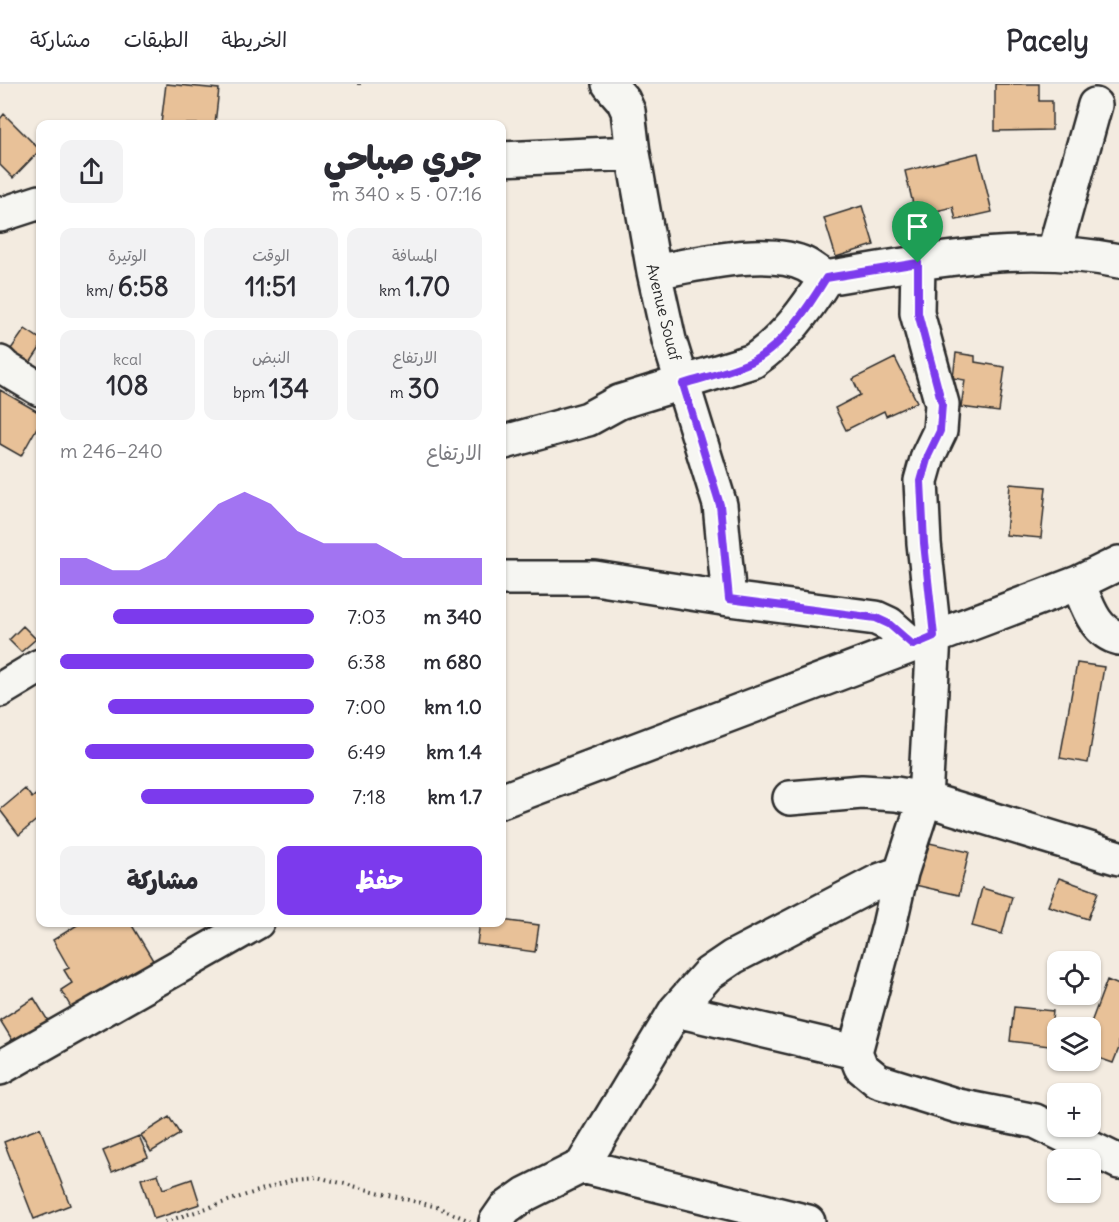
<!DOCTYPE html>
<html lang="ar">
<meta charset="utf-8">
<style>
body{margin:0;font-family:Delius,"Playpen Sans Arabic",sans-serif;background:#f2f2f3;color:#2b2b33;direction:rtl;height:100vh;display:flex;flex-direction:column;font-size:22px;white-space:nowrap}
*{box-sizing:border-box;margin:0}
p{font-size:20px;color:#7c7c81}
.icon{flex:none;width:33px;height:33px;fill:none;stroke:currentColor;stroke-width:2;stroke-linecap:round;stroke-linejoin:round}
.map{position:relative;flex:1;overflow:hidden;direction:ltr}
.panel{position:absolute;left:36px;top:36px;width:470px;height:807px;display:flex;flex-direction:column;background:#fff;border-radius:12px;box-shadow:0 2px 4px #0004;direction:rtl}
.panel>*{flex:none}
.controls{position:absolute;left:1047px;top:867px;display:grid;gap:12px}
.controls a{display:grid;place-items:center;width:54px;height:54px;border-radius:12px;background:#fff;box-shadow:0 2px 4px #0004;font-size:30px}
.pin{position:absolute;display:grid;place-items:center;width:51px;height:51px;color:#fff;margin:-62px -26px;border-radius:50% 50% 50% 0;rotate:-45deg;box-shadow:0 0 6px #0007}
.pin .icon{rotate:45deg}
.round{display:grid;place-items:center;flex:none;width:63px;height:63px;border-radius:12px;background:#f2f2f3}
.overview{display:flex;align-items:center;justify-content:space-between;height:102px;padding:0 24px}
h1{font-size:33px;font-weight:800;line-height:45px}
.stats{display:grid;grid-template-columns:repeat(3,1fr);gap:9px;height:102px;padding:6px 24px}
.stats div{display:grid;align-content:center;border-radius:12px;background:#f2f2f3;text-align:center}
.stats b{font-size:26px;font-weight:800}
.stats small{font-size:16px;font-weight:400}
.stats p{font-size:16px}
.chart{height:168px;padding:12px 24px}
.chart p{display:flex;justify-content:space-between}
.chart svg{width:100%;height:108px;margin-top:6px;fill:#7c3aed;opacity:.7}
.primary-button{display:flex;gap:12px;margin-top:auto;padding:12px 24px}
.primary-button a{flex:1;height:69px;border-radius:12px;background:#7c3aed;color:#fff;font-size:24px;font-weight:800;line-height:69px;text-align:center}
.primary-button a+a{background:#f2f2f3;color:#2b2b33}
ul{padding:0 24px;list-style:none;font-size:20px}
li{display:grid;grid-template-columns:96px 72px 1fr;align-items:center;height:45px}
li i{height:15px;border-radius:8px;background:#7c3aed}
header{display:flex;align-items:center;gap:36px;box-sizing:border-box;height:84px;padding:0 30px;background:#fff;border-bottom:2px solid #e1e1e2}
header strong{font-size:28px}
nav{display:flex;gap:33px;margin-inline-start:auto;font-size:21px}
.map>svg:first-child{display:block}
</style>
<header>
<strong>Pacely</strong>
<nav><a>الخريطة</a><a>الطبقات</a><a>مشاركة</a></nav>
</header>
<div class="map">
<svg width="1119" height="1138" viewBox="0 0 1119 1138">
<rect width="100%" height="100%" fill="#f3ebe0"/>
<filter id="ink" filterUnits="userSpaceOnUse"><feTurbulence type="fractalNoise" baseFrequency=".0167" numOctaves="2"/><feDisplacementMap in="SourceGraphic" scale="12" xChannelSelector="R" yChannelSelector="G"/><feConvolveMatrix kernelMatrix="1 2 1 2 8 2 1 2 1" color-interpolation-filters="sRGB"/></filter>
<g filter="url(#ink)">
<path fill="#e8c198" stroke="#2b2b2b" stroke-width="1.5" d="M166,0L219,5L215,40H161Z
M995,0H1039V17H1052V46L995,47Z
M4,30L40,66L13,94L0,81V35Z
M978,69L992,128L956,136L953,123L916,132L905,87Z
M862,122L874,161L836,173L824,134Z
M25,245L40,255V264L24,288L4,275Z
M956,269L975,272V278L1005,283L999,328L961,323L965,296L953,294Z
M895,274L917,318L886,332L884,327L846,346L835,324L860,311L853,295Z
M0,306L40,329V338L21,372L0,360Z
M1010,400L1046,403L1041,454L1006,451Z
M23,542L36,555L21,568L9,556Z
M1077,579L1104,583L1088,679L1060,674Z
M25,705L32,714L40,707V733L19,751L0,726Z
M925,758L969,768L959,811L915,801Z
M1059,794L1098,808L1088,835L1048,822Z
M982,804L1012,813L1002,850L972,842Z
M501,836L539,841L535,868L477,860L480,838H501Z
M82,838H130L157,883L76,932L61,906L72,899L64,886L69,884L53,856Z
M1107,896L1119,901V964L1113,979L1090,971V944H1089Z
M34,914L50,940L16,962L0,936Z
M1014,923L1053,927L1049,962L1010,957Z
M169,1033L180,1050L151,1068L141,1051Z
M40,1044L70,1121L34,1135L4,1058Z
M139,1052L148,1073L112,1088L103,1067Z
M158,1090L163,1105L192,1095L200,1120L154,1135L141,1095Z"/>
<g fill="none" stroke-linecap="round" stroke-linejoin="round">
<g stroke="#2b2b2b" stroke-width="38">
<path id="minor" d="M609,0L623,16L628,27L633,69L654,188L669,256L720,421L729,515L876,534L889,540L913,561
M501,75L633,69
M0,131L40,118
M1054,168L1095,21
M654,188C694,181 768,162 806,181C813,185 819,190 826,194
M0,279L5,284L40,305
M501,359L588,335L619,318L753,277C784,256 806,226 826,194C922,178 1022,157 1119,177
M501,494H595L729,515
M1078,499C1087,520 1094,548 1119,554
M0,606L40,582
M790,714L862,708L896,710L925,715L1119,774
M501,717L1078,499L1119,479
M676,926L855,968L861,983L878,997L958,1022L1035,1037L1119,1078
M855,968L889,842L901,789
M0,984L257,838
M582,1082L808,1138
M496,1138L505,1125L526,1110L582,1082L676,926L708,890L733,873L881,796L901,789L925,715L934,552L924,459L921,397L928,372L940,347L942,320L917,229L918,179"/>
</g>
<path stroke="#2b2b2b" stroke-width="4" stroke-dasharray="1.5 4.5" stroke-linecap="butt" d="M359,1V0
M165,1138L294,1095L317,1093L437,1123L470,1137"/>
<use href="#minor" stroke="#f6f6f2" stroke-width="33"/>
</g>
</g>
<g fill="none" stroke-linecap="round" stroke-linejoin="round" filter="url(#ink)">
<g stroke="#fff" stroke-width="12">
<path id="route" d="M918,179V229L942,320L940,347L928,372L921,397L924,459L934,552L913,561L889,540L876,534L729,515L720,421L683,300C705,293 733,287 753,277C783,262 809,222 826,194Z"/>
</g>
<use href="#route" stroke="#7c3aed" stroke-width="8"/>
</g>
<g text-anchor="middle" stroke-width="6" stroke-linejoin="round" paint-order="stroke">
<g font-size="16" fill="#2b2b2b" stroke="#f6f6f2">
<text transform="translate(664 228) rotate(76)" y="6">Avenue Souaf</text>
</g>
</g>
</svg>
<div class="controls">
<a><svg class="icon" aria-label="locate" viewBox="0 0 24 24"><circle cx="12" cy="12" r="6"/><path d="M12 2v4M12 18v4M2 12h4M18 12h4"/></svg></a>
<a><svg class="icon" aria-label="layers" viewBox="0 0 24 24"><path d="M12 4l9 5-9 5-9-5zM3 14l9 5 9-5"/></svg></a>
<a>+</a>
<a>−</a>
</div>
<div class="pin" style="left:918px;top:179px;background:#1e9e55"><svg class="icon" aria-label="arrive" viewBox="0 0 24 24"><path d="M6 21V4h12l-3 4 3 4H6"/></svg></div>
<section class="panel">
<div class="overview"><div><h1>جري صباحي</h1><p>07:16 · 5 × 340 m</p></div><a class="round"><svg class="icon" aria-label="share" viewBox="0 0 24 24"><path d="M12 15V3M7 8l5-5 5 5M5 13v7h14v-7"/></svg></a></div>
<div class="stats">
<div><p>المسافة</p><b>1.70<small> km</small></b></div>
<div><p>الوقت</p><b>11:51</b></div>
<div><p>الوتيرة</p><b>6:58<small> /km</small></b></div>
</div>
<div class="stats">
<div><p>الارتفاع</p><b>30<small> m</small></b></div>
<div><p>النبض</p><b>134<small> bpm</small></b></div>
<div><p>kcal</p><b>108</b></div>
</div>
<div class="chart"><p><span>الارتفاع</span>240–246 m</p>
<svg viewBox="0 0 160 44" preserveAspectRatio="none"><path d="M0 44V33L10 33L20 38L30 38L40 33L50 22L60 11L70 6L80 11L90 22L100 27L110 27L120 27L130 33L140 33L150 33L160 33V44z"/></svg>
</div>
<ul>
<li><b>340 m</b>7:03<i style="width:79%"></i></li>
<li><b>680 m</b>6:38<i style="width:100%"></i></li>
<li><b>1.0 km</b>7:00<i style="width:81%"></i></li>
<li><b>1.4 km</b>6:49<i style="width:90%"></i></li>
<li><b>1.7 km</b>7:18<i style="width:68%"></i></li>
</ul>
<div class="primary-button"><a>حفظ</a><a>مشاركة</a></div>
</section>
</div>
